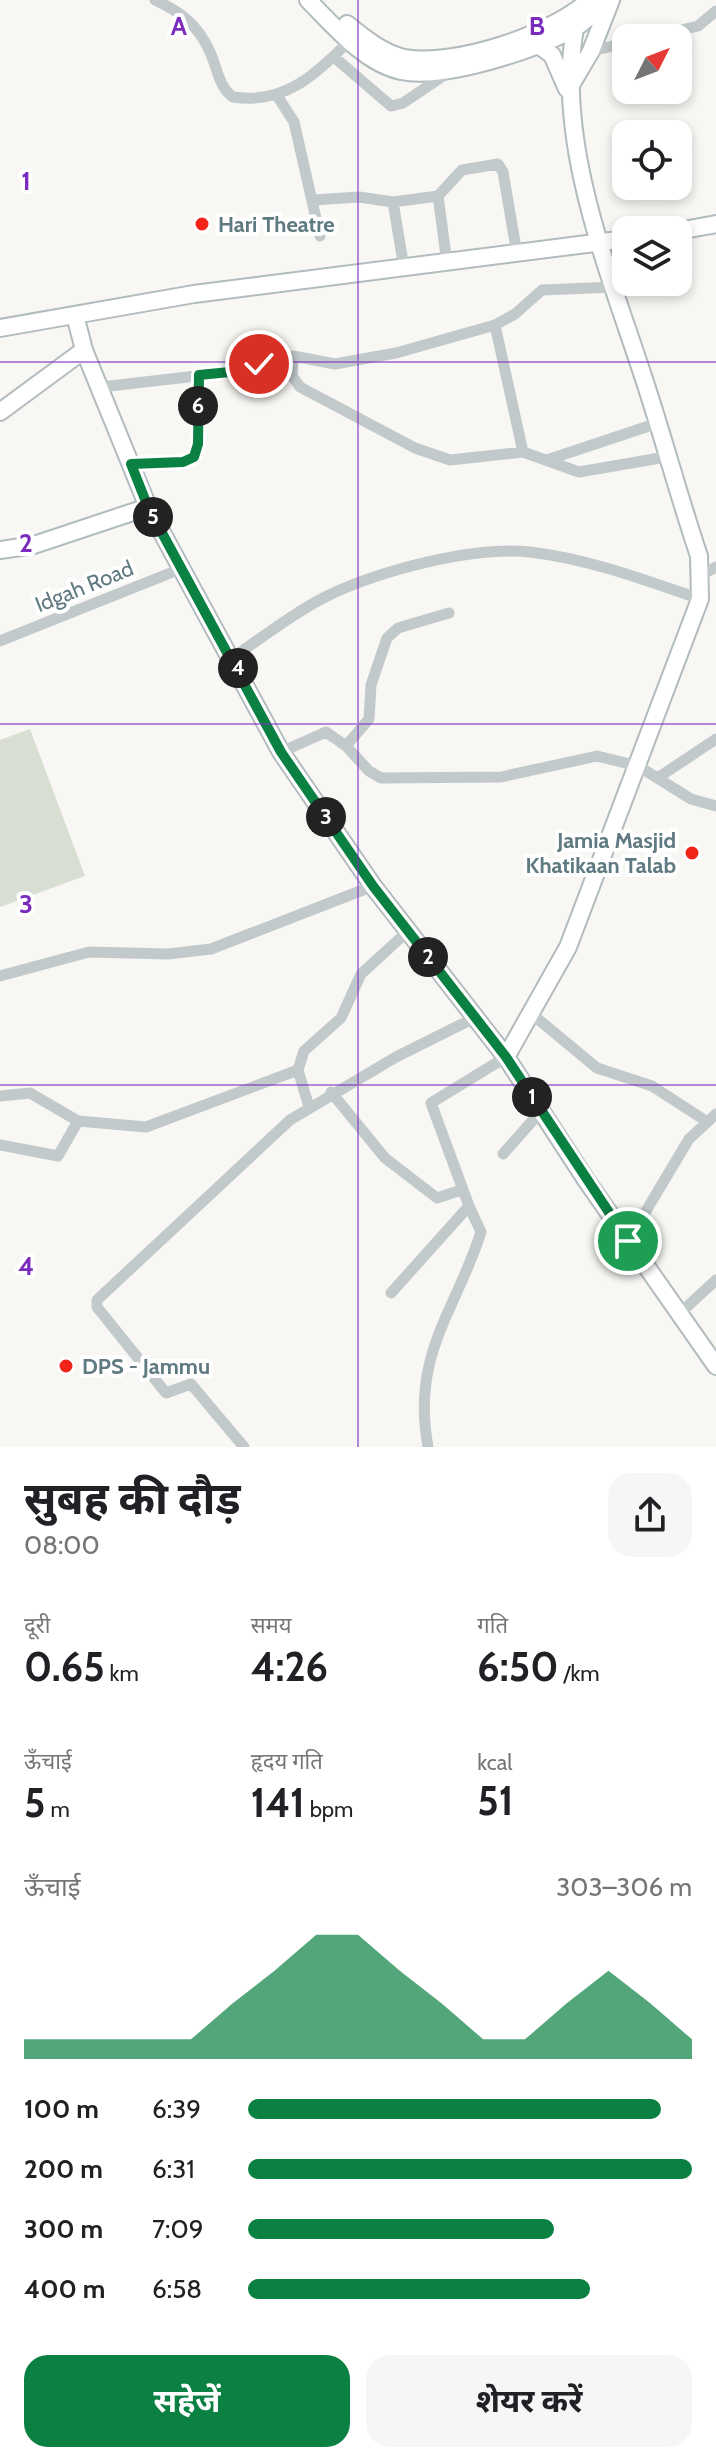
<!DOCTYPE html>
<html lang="hi">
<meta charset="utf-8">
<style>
body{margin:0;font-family:Cabin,"Noto Sans Devanagari",sans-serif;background:#f6f6f6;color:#202124;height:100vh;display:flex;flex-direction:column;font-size:30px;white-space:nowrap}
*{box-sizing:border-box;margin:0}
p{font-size:26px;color:#757577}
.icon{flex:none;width:44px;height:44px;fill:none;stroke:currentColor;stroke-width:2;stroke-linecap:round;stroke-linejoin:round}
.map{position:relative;height:1447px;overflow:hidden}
.panel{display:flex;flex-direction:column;background:#fff;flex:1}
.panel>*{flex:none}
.needle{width:52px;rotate:48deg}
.buttons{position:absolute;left:612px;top:24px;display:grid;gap:16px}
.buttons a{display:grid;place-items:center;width:80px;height:80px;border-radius:16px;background:#fff;box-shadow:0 4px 12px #0003;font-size:40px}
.pin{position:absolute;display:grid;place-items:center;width:68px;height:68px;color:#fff;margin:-34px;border:4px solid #fff;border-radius:50%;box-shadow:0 2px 8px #0007}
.km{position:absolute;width:40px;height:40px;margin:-20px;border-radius:50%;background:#222;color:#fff;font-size:22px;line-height:40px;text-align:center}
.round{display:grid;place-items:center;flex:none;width:84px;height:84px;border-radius:24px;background:#f6f6f6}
.headline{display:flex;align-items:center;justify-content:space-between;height:136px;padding:0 24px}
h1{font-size:44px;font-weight:700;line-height:60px}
.figures{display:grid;grid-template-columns:repeat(3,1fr);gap:12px;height:136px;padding:8px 24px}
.figures div{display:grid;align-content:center}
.figures b{font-size:40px;font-weight:700}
.figures small{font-size:22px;font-weight:400}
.figures p{font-size:22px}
.chart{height:224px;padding:16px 24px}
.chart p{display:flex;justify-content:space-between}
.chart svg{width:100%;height:144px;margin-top:8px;fill:#0b8043;opacity:.7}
.cta{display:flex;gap:16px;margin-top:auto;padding:16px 24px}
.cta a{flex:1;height:92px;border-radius:24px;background:#0b8043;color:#fff;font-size:32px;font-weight:700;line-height:92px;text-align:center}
.cta a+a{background:#f6f6f6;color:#202124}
ul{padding:0 24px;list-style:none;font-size:26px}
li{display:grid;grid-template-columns:128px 96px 1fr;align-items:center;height:60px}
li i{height:20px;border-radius:10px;background:#0b8043}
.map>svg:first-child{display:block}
</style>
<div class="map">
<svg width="716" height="1447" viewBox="0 0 716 1447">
<rect width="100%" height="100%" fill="#f8f7f4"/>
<path fill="#d9ded3" d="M30,729L85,876L0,907V740Z"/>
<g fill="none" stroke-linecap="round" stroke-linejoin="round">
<g stroke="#b2bbbe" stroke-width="20">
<path id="secondary" d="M308,0C333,25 364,63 401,71C443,80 535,50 573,29C585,22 597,10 605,0
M347,24C363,37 384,54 405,58C455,67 553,34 589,0
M537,44L552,55L567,89
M571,85L591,51L611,0
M678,231L716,224
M75,315L84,350L148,507L281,752L373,886L506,1057L586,1180L716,1366
M0,328L194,294L626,239
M0,412L84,350
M0,550L34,545L148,507
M506,1057L568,947L700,599L699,556C679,497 663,436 643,376C608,269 555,141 575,28"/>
</g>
<path stroke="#c2c9cb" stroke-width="11" d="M155,0C181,12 198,25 210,52C217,67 219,88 233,97C284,105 317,74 350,40
M648,38L698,26L716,11
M591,51L626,43
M334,57L391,106L403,103L449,72
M276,94L294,122L320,236
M438,196L447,263
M313,200L359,197L393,202L438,196L462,170L498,164L503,172L517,254
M393,202L404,268
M495,325L523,452
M293,356L292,376L300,387L415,448L450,460L523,452L579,472L666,457
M101,387L240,371L293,356L335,364L396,353L495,325L515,314L542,290L614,287
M547,460L658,423
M131,464L183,462L194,457L198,444L199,375
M702,575L716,567
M0,641L183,568
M232,658C264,636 295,612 329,595C382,570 473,546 530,552C589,559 645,580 700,599
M346,746L369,719L371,685L387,638L398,628L449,613
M281,752L326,732L346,746L369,771L381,778L501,777L597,756L638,766L691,799L716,806
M659,777L716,739
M0,976L89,952L168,954L211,949L373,886
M533,1015L597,1068L652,1086L706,1121
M331,1092L385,1158L437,1198L461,1190
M0,1096L30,1093L78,1121L146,1127L298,1070
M309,1107L298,1070L304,1051L341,1018L361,974L408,931
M0,1145L58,1156L78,1121
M503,1154L541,1111
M469,1206L431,1103L506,1057
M628,1241L689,1139L716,1114
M391,1293L469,1206L481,1232C456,1311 411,1354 428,1447
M679,1314L716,1280
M244,1447L191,1384L166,1393L97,1307V1300L290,1120L396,1057L474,1018"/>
<use href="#secondary" stroke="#fff" stroke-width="16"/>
</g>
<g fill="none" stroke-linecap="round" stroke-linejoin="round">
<g stroke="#fff" stroke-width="16">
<path id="route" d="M259,364L240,371L199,375L198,444L194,457L183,462L131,464L148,507L281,752L373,886L506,1057L628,1241"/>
</g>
<use href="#route" stroke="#0b8043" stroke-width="10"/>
</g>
<path fill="none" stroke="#7b2cbf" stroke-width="2" stroke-opacity="0.55" d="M358,0V1447M0,362H716M0,724H716M0,1085H716"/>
<g fill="#f2241a" stroke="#fff" stroke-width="3">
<circle cx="202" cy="224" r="8"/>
<circle cx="692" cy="853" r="8"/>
<circle cx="66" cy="1366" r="8"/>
</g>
<g text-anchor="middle" stroke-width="8" stroke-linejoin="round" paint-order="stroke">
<g font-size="22" font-weight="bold" fill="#607a82" stroke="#fff" text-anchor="start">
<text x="218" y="232">Hari Theatre</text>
<text x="676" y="848" text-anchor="end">Jamia Masjid<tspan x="676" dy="25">Khatikaan Talab</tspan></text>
<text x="82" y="1374">DPS - Jammu</text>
</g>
<g font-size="22" fill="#607a82" stroke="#fff">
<text transform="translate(84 586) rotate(-22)" y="8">Idgah Road</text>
</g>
</g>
<g font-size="26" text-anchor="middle" font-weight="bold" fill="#7b2cbf" stroke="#fff" stroke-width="8" stroke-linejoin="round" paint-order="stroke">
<text x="179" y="35">A</text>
<text x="537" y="35">B</text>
<text x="26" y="190">1</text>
<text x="26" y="552">2</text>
<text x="26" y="913">3</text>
<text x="26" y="1275">4</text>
</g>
</svg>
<div class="buttons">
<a><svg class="needle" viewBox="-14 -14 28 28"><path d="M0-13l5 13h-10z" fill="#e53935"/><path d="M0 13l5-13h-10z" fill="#757577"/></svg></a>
<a><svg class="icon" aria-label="locate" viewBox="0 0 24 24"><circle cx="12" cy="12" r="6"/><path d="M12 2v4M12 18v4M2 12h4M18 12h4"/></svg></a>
<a><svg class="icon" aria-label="layers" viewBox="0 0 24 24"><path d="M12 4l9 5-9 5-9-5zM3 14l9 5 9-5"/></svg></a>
</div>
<div class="pin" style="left:628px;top:1241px;background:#1e9e55"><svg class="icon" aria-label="arrive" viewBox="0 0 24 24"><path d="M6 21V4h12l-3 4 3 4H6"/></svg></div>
<div class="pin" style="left:259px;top:364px;background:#d93025"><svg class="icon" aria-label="check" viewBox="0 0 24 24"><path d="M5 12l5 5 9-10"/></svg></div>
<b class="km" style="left:532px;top:1097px">1</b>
<b class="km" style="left:428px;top:957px">2</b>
<b class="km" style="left:326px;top:817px">3</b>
<b class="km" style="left:238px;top:668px">4</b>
<b class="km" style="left:153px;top:517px">5</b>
<b class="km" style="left:198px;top:406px">6</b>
</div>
<section class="panel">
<div class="headline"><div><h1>सुबह की दौड़</h1><p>08:00</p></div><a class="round"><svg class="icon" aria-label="share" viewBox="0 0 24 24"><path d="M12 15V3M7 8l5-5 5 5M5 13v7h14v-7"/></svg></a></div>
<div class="figures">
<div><p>दूरी</p><b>0.65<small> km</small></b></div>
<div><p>समय</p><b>4:26</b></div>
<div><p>गति</p><b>6:50<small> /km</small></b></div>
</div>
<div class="figures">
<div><p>ऊँचाई</p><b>5<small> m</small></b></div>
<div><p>हृदय गति</p><b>141<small> bpm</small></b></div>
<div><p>kcal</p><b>51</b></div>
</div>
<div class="chart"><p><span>ऊँचाई</span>303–306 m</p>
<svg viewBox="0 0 160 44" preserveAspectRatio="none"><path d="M0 44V38L10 38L20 38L30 38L40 38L50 27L60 17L70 6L80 6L90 17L100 27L110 38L120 38L130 27L140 17L150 27L160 38V44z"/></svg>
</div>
<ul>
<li><b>100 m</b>6:39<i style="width:93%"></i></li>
<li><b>200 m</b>6:31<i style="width:100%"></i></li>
<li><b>300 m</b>7:09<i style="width:69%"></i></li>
<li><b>400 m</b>6:58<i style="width:77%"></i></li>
</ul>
<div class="cta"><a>सहेजें</a><a>शेयर करें</a></div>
</section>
